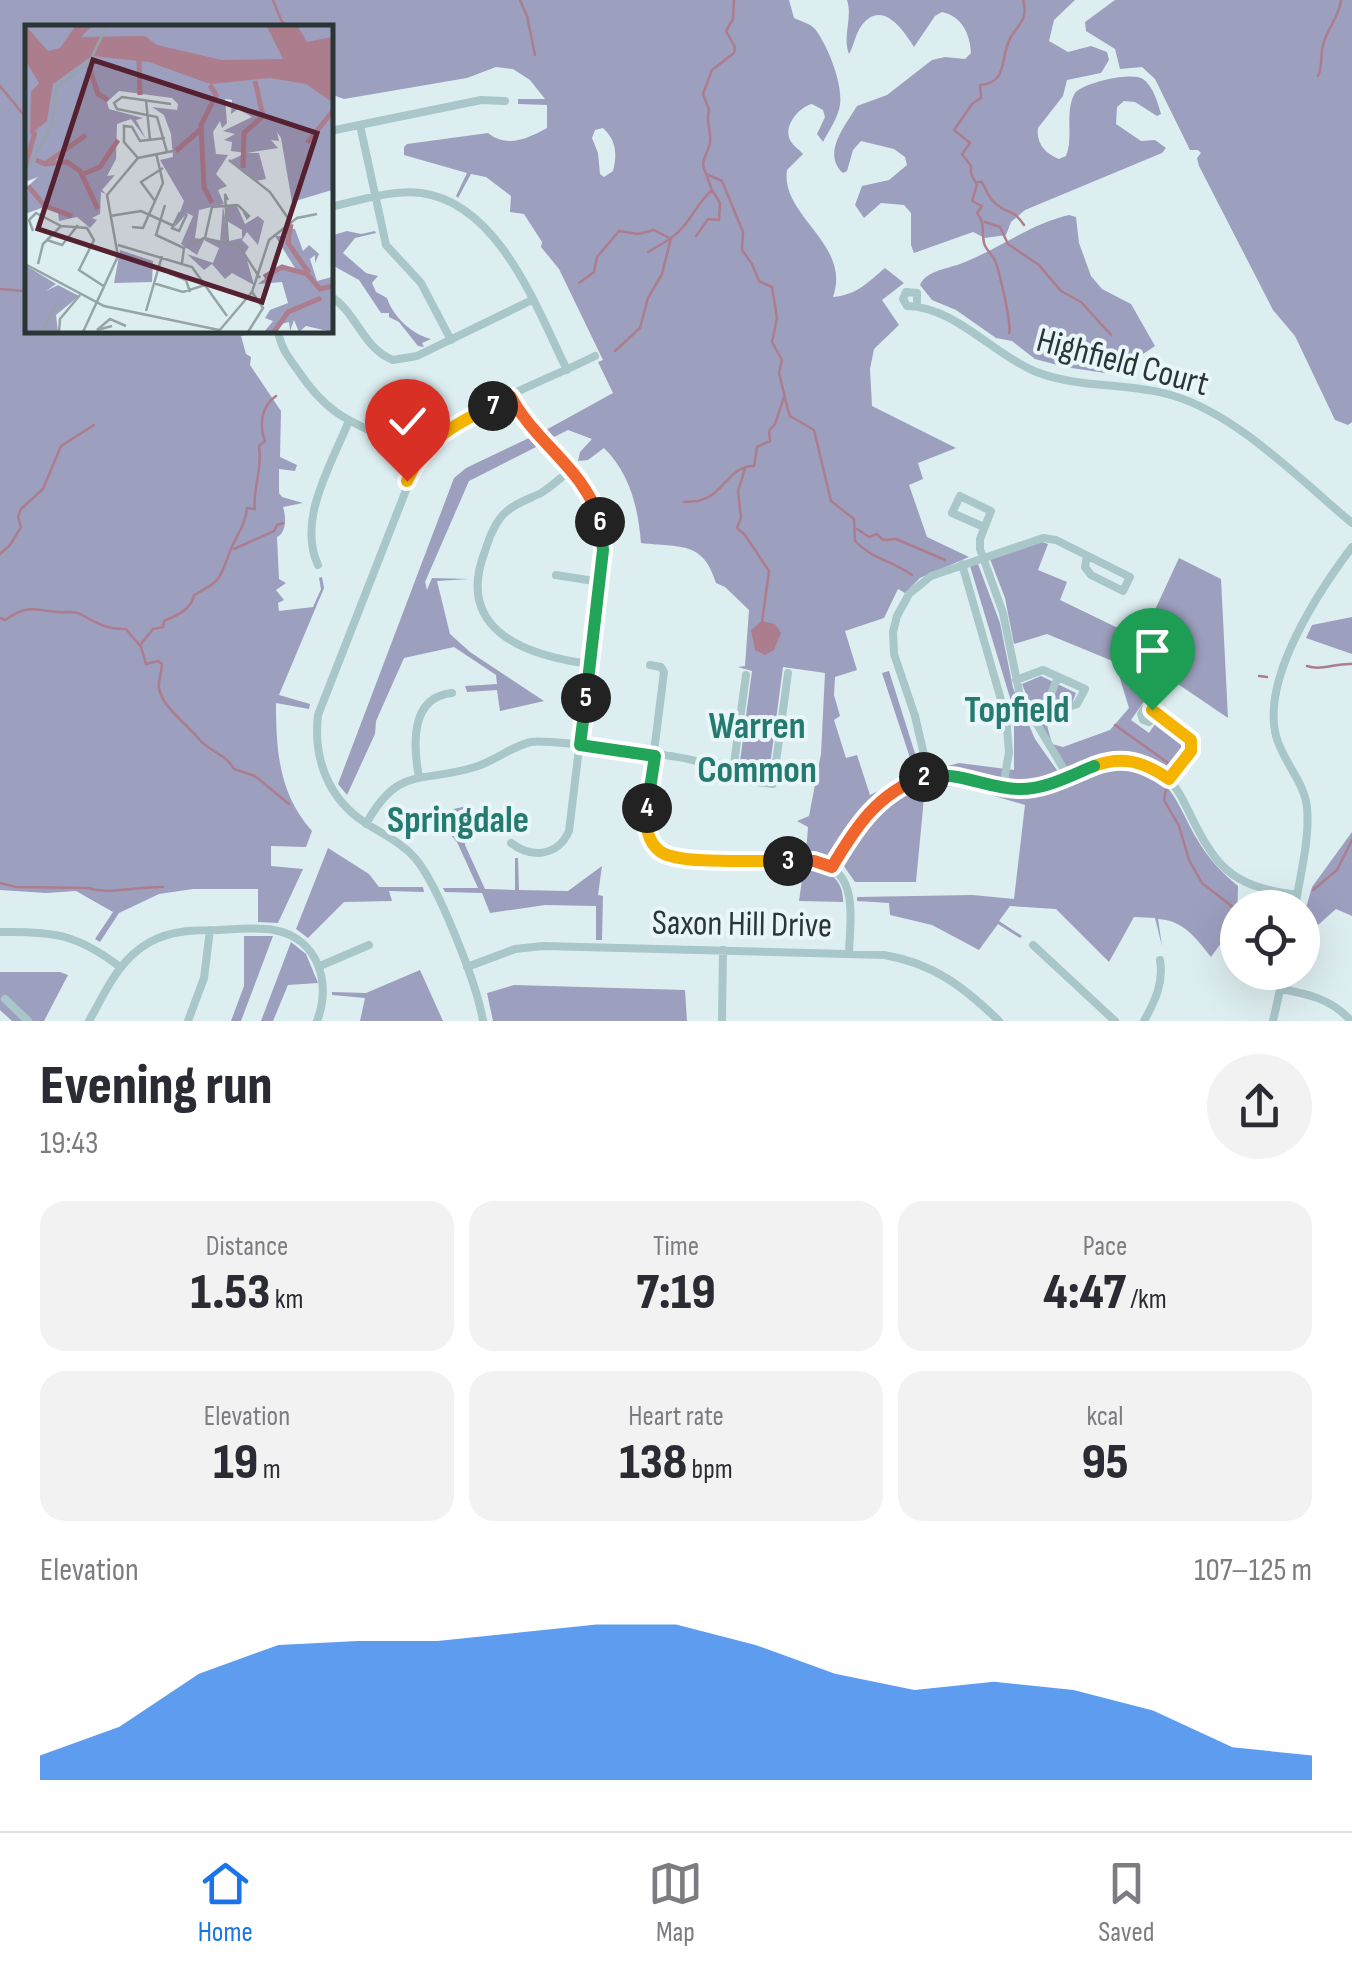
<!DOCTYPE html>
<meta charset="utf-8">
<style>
body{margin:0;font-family:"Sofia Sans Condensed",sans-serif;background:#f2f2f3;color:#2b2b33;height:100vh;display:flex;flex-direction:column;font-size:38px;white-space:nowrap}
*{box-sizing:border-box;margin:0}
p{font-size:32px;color:#7c7c81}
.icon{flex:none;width:55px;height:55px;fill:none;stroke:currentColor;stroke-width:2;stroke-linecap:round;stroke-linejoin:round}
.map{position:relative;height:1021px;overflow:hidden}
.details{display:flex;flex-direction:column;background:#fff;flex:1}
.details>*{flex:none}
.controls{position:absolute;left:1220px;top:890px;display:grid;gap:20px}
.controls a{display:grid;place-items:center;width:100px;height:100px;border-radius:50%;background:#fff;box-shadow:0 10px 40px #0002;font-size:50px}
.pin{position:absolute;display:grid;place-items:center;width:85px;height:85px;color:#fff;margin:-102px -42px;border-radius:50% 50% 50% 0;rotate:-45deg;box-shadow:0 0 10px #0007}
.pin .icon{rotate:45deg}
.km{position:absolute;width:50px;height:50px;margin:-25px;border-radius:50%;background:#222;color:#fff;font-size:28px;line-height:50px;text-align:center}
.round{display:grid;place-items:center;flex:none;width:105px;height:105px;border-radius:52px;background:#f2f2f3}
.headline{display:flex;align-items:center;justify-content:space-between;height:170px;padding:0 40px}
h1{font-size:55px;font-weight:800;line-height:75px}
.figures{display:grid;grid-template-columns:repeat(3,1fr);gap:15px;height:170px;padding:10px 40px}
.figures div{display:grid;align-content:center;border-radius:25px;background:#f2f2f3;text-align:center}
.figures b{font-size:50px;font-weight:800}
.figures small{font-size:28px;font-weight:400}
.figures p{font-size:28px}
.chart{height:280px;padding:20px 40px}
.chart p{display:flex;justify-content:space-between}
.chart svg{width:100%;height:180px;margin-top:10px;fill:#1a73e8;opacity:.7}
.tab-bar{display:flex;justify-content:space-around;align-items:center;height:140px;border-top:2px solid #e1e1e2;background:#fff;font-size:28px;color:#7c7c81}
.tab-bar a{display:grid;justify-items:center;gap:5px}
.tab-bar .current{color:#1a73e8}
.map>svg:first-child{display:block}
</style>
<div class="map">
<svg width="1352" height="1021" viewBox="0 0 1352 1021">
<rect width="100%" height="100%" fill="#ddeef1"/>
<path fill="#9d9fbf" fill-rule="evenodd" d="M0,0H789L794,18C800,21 811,24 815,29C828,46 843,84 840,105C838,118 829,130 823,142L817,134L825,117L823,110L812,104C799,107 783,126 790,140C793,146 799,149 803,154L787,170C780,216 852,244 833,297C857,295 868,282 885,268L904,283L882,300L899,325L874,349L870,369L872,406L956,448L918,463L923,479L909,485L927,537L969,557L920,578L905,593L898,589L884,618L845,631L857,670L835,677L834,695L840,716L834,720L846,758L857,755L870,795L899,781L855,824L833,857L806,853L808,827L797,821L809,816L821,754L825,673L783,667L769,773L741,772L739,769L752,671L738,667L745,666L749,610L725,587L716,583C703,540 680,548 641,543C638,507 630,474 604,448L588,460L578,461L580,452L592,439L568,430L550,439L544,431L613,393L598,362L603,360L559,269L541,247L542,242L524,214L510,212L511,196L486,177L471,174L458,198L456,196L467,173L404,155V147L407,144L488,133C507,148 527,139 547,128V105L518,104V99H545L530,80L513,69L496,67L467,78L344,99L330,94V28H28V330H249L250,334L241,336L246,354L251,357L250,365L281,411L280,457L297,465L295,471L279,469V493L282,497L303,503L283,507C286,516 287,532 277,537L279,579L286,583L276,590L284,600L278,603L279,611L313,607L321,589L319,578L322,577L324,588L279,695L310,704L309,709L276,703C276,751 279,794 312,831L306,847L271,846V866L303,869L278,923L258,922V889H193L159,894L119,913L100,942L95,939L113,912L76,891L46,893L0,890ZM603,128C617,141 617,155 613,171L604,177L600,174L598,153L592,138L595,130Z
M847,0H1075L1054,20L1049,41L1068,52L1091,46L1107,52L1109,60L1101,73L1067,80L1063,96L1038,128C1036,143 1045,154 1059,159L1066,156C1074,137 1064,112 1075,93C1082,83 1132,71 1143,79C1153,86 1158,103 1161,114L1157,116L1135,102L1124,101L1117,107L1116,124L1141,141L1155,140L1166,148L1162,153L1025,210L1011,222L1006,235L985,238L973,232L914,253L911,245V213L904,205L881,203L864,218L855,205L862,186L889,180L907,165L905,157L894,149L861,141L853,150L847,171L843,173C821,153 846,125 857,106L887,95L932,60L945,57L965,59L971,53C970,34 962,16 942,12L935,16L914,47C902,28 882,0 862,25C855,34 854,46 849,54C842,36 853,18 847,0Z
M1115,0H1352V422L1348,425L1335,420L1295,336L1273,310L1199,166L1197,158L1201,153L1198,150H1190L1155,79L1142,67L1120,69L1115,49L1086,31L1085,22Z
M1069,215L1076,217L1079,243L1091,276L1102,289L1131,304L1155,346L1131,362L1105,373L1065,367L1035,359L1012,341L996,338L956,310L932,300L920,285C926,271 946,269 960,264C997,250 1030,224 1069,215Z
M347,231L361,234L375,231L376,233L355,238L343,253L366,273L378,276L372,283L376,292L387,298C393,317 413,335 431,339L422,343L424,347L418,346L399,322L389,317V313H381L359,280L330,264V236Z
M529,438L538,446L469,481L425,582L427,590L432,578L469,579L437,581L450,634L470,652L544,701L500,711L497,690L467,692L465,686L497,684L496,675L454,647L404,658L376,721L375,734L347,795L338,784L454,478L466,468Z
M1042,542L1048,544L1038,570L1067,582L1060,600L1122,630L1128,617L1147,627L1179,558L1221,579L1228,718L1147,663L1133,686L1147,697L1131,720L1149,733L1155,724L1186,747L1167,772C1132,744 1106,764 1069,771L1063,763L1034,714L1022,684L1041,676L1076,693L1072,703L1044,714L1052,744L1063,747L1110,730L1129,708L1115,662L1047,634L1014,644L1005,598L990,559Z
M978,564L1000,623L1013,688L1035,739L1059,773L1057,777C1014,792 977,770 933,770L959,763L1014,770V711L970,566Z
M1352,617V654L1306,638L1312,625Z
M889,671L919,766L925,773L912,777L913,767L882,673Z
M1123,765C1172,773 1175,801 1197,839C1208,858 1221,872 1238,886L1237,925L1227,924L1224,939L1211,957C1196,938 1183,920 1158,919L1162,946L1155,918L1134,917L1109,962L1056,909L1010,906L999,921L1022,936L1020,938L998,924L979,950L932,925L890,915L889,903L857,901V897L973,895L1014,899L1025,805L961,786L925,787L916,882H855L841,862C872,806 906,771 974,784C994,788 1015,796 1035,793C1065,788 1093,771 1123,765Z
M471,805L465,845L485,889L515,890V858H518L519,890L568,891L602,866L598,895L603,896L602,940H596V906L545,905L490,913L482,893L445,892L443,888H478L457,842L432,814Z
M1352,832V916L1336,909L1309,933L1303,932V918L1312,887Z
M328,848L369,874L379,887H423L424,892L389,891L392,901L344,902L308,938L296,929Z
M804,866C827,868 844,879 843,902L799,901Z
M244,936H273L241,1021H231L244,986Z
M291,942L306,954L318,983L288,985L273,1021H261Z
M420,970L443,1021H360L365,998L332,995V992L366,993Z
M0,972H60L68,975L44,1021H12L0,1010Z
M514,985L685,990L687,1021H493L487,993Z"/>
<path fill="#ac7d8d" d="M762,621L775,624L781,633L774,650L765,655L755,650L751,630Z"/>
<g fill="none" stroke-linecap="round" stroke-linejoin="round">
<path stroke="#ac7d8d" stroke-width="2.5" d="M273,0L281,20L288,28
M520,0L527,16L535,55
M734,0L733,19L726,31L735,47L734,53L712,70L703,94L709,110C705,123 712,131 710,143C707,157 699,159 706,174L722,181L743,232L742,250L752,264L759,281L772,287L777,318L772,342L782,360L779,373L788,410L790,416L814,430L831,501L854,519L855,541C872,559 893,561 912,575
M1318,76C1323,65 1320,57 1323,45C1327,28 1339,18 1341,0
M0,86L28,120
M978,182H982C986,189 988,198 996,204C1007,214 1013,208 1024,225
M985,222L1000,227L1008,244L1039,265L1061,291L1081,302L1111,335
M696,236L708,219L719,220L720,203L712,190
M648,252L670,239
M579,283L594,272L597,257L619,231L638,234L654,230L669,238
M0,289L24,291
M1009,333C1012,325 1000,275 996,263C994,255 986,251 984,243C981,230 986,224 977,213L982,206L972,201L977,185L971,174V166L962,154L970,143L954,130L972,104L981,98L980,85C1006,83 1001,62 1008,43C1013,28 1030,22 1023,0
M615,351L640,328L648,298L662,274L671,238C689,226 695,205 712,190L706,174
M745,468L738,491L741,518L737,528L745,535L769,571L762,622
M684,502C690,501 696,502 701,500C723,495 730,465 754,466L757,447L770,441L769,431L775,424L784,397
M857,529L869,537L877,534L883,540L896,539L945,560
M234,549L274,531L277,525L283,523
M0,554L10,545L21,527L18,517L21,509L43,489L61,446L94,425
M0,618L5,620C29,604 33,610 58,612C67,613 74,610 82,615C96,623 109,630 126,629L141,647L146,664L158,661L162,664C162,671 158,681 159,688C162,707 187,724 198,738C208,751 225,753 234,769L255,776L289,804
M141,644L153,629L163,627L164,621C176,616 192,609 194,595C220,581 219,581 229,554C235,537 245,527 247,508L255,509C252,490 263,470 259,446L265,441C259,426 261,406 276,396
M1307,666C1322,671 1336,663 1352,664
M1259,676L1267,677
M1115,725L1171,765
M1166,790L1164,800L1179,826L1189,860L1202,883L1238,911
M0,883L16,887L89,888C108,895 140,886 163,887
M1313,890L1337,870L1352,840"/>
<path stroke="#a9c6c8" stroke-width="8" d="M360,125L386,245L421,283L451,340
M330,131L481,100L505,101
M330,207C359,201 392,189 421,193C499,203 537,309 567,370
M330,296C357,312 362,348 393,360L417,356L532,300
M917,304V293L906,292L903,299L907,306C955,307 990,352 1034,371C1078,389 1126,382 1171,395C1237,414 1299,479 1352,523
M278,330C280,347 289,358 299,372C338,430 367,422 419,457
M571,469C562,477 552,486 541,493C527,500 512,504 501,517C493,527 489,539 485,551C454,631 527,656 590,664
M984,527L952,513L960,496L991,511L980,539V549L1003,613L1020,696L1068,776
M962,564L1006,717L1009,752L1003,787
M318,565C297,520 331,465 348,423
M556,575L600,582
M650,665L661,667L664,672L646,816C646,829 649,843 661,852C681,866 784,861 814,861C860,870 850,917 849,954
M746,675L732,779L773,784L788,673
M1016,680L1043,670L1085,689L1077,704L1054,712L1047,703L1058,677
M1158,714L1149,722L1143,720L1141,714L1144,709L1152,710L1187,735C1198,752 1179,766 1169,779
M698,762L734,765
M929,776L915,716L894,654L893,632L897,616L909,594L931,576L1043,538L1056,540L1130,577L1123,591L1091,575L1085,567L1087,556
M419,777C413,745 410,697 452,693
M366,824C399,764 421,784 475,767C495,761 512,746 531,742C546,739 685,756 699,762
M511,843C532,859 558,856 569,831L603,550C599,472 545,458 511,397
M832,867C859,821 898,764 960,776C985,781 1009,792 1035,787C1074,780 1111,745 1152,767C1169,776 1178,789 1186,806C1215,866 1228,886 1297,895
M1295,908C1300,875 1310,840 1307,807C1304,781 1283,762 1276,736C1261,679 1318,592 1352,547
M0,932C53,931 77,934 120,967
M1033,945L1115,1021
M320,966L369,945
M467,967L515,949L543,946L884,955C933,963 964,987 999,1021
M1281,989C1308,994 1332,999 1351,1021
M5,999L28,1021
M89,1021C106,991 119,959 150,942C172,930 195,930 219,930C237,929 256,927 274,930C318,938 332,983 317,1021
M188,1021L204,978L210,930
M483,1021C477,984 438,885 415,858C401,842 382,834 364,822C328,798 313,758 318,715L419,457C456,411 542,383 595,356
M722,1021L723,950
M1144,1021C1155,1001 1164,983 1160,960
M1273,1021L1284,972"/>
</g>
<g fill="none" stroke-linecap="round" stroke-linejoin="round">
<g stroke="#fff" stroke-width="20">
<path id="split-1" d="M1094,766C1123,755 1144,762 1169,779L1191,751V740L1152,710"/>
</g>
<g stroke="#fff" stroke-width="20">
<path id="split-2" d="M924,777C957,770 985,788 1018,789C1045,790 1071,775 1094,766"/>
</g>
<g stroke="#fff" stroke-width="20">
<path id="split-3" d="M788,861H814L832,867C855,828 878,792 924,777"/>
</g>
<g stroke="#fff" stroke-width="20">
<path id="split-4" d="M647,808C645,824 647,842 661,852C680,865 761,860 788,861"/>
</g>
<g stroke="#fff" stroke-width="20">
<path id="split-5" d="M586,698L580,745L655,756L647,808"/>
</g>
<g stroke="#fff" stroke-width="20">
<path id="split-6" d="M586,698L603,550L600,522"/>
</g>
<g stroke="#fff" stroke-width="20">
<path id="split-7" d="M493,406L511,397C536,444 585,469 600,522"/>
</g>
<g stroke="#fff" stroke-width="20">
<path id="split-8" d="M407,481C425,440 454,424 493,406"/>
</g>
<use href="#split-1" stroke="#f5b400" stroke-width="12"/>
<use href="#split-2" stroke="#22a559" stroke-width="12"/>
<use href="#split-3" stroke="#f0652b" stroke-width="12"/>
<use href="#split-4" stroke="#f5b400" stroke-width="12"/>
<use href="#split-5" stroke="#22a559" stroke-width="12"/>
<use href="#split-6" stroke="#22a559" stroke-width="12"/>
<use href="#split-7" stroke="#f0652b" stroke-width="12"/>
<use href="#split-8" stroke="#f5b400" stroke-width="12"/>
</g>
<g text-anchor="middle" stroke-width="8" stroke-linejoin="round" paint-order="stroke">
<g font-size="35" fill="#293635" stroke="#e9f6f9">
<text transform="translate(1123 361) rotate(15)" y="12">Highfield Court</text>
<text transform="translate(742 923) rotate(1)" y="12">Saxon Hill Drive</text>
</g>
<g font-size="38" font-weight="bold" fill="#257a6f" stroke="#e9f6f9">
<text x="1017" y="722">Topfield</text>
<text x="757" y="738">Warren<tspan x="757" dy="44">Common</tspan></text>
<text x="458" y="832">Springdale</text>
</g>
</g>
<g transform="translate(25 25)">
<rect width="308" height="308" fill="#ddeef1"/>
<path d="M0,0H307V165L267,177L256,113L252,107L254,116L246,115L253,123L222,128H234L241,154L231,156L206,135L221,128L206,126L207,117L199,115L210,109L198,106L227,92L213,84L206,89L207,75L200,74L202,98L197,103L195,96L188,107L191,129L203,130L191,149L202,161L193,165L199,179L174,185L170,213L195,217L198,181L204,216L217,213V205L202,196V181H212L220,199L233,191L239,196L233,220L222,207L217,215L224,222L220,228L229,260L207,248L200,254L187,239L179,245L162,229L188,238L194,223L179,215L172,230L156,219L168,191L162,188L149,203L159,176L135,135L148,132L146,109L139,90L127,82L152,85L153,79L147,73L94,66L82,77L84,84L118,93L111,95L121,114L106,94L92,99L91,134L82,151L90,150L77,165L81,169L76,167L75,189L67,193L72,195L65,203L52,192L34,196L33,187L19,182L0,189L3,161L13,152L0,157ZM264,204H270L278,226L284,220L294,229L290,238V230L285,234L292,256L307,252V307L281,301L274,307L269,295L265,306L264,297L252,300L253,307H239L248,296L240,293L245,285L263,278L257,257L233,259L255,242L270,243L250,211H267ZM95,225L128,236L127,257L89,258ZM0,240L31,259L21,266L33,260L54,271L31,290L33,307H0Z" fill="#9d9fbf"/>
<path d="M0,0L23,26L35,23L51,0H68L56,12L120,11L132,20L197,35L258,34L241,0H272L282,17L307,12V77L281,59L245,53L185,59L124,37L67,31L28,59L22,96L5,110L6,67L14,58L0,35Z" fill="#ac7d8d"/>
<path fill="none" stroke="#ac7d8d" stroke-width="5" d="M114,33L115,70M64,42L73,69L83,75M185,60L191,70L176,100L179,162L187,178M282,118L308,86M151,126L175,105M11,135L20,139L61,110M20,139L42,137L55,146L73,184M0,142L10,107M218,143L219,108L238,91L230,56M58,149L75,142L93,115M3,161L20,181L47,191M266,199L263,218L284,248M239,252L257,242L282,249L295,264L308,261M249,307L263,287L296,273"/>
<path fill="none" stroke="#95a4a6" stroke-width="2.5" d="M121,75L125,115M142,127L132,92L92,84L89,78L97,72L146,79M113,133L99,117V101L107,102L115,116L140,113M204,135L245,167L265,196M0,150L27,99L32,62L64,38L82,0M203,175L200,169L203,221M130,176L116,157L138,143M140,180L131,210L159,223L157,238M155,187L147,203L154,206L162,189M85,191L116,186L149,201M107,202L118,203L138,158L131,128M8,206L4,195L11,188L36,201M180,213L187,182L212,180L214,181L224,191L222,193L218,185M22,215L37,220L53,200M93,220L167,242L202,291M159,223L179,213L214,221L235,253M0,239L79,281L194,305M13,239L18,219L36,201L62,203L69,215L54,245L80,262M144,248L161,255L165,267M128,258L158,267L180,260M121,286L137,231M87,301L72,305L85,294L101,301M18,304L33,277M194,306L227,267L244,215L272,193L292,189M34,307L35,294L55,270M58,307L93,231L82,170L113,133L148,126M223,307L238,283L227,267"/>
<path fill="#552030" fill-opacity="0.15" stroke="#552030" stroke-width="5" d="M68,35L292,108L237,277L13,204Z"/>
<rect width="308" height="308" fill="none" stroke="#293635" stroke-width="5"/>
</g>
</svg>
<div class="controls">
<a><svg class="icon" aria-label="locate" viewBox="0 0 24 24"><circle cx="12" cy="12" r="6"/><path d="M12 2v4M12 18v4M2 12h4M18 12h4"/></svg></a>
</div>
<div class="pin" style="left:1152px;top:710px;background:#1e9e55"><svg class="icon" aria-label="arrive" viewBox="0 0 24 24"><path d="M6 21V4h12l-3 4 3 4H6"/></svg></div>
<div class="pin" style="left:407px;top:481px;background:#d93025"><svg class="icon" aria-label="check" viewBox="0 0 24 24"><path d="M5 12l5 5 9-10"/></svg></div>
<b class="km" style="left:924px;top:777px">2</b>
<b class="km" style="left:788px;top:861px">3</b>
<b class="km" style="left:647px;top:808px">4</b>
<b class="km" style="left:586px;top:698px">5</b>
<b class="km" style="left:600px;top:522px">6</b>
<b class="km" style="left:493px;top:406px">7</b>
</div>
<section class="details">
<div class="headline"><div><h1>Evening run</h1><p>19:43</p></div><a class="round"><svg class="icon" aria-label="share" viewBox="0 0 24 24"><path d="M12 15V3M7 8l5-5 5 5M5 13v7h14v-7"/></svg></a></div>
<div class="figures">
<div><p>Distance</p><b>1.53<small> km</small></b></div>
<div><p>Time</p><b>7:19</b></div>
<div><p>Pace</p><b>4:47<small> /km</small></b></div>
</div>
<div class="figures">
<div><p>Elevation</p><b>19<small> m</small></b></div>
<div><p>Heart rate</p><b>138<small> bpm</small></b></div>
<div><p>kcal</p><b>95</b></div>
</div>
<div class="chart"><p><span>Elevation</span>107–125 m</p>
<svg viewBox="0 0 160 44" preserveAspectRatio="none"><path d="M0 44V38L10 31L20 18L30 11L40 10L50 10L60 8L70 6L80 6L90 11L100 18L110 22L120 20L130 22L140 27L150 36L160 38V44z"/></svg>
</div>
</section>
<nav class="tab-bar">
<a class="current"><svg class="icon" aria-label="home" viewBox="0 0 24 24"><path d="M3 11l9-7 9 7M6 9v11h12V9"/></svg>Home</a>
<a><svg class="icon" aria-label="map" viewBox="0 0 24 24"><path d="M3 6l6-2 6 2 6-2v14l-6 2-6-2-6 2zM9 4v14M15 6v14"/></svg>Map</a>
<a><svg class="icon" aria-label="saved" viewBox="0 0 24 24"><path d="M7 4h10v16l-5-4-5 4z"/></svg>Saved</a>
</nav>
